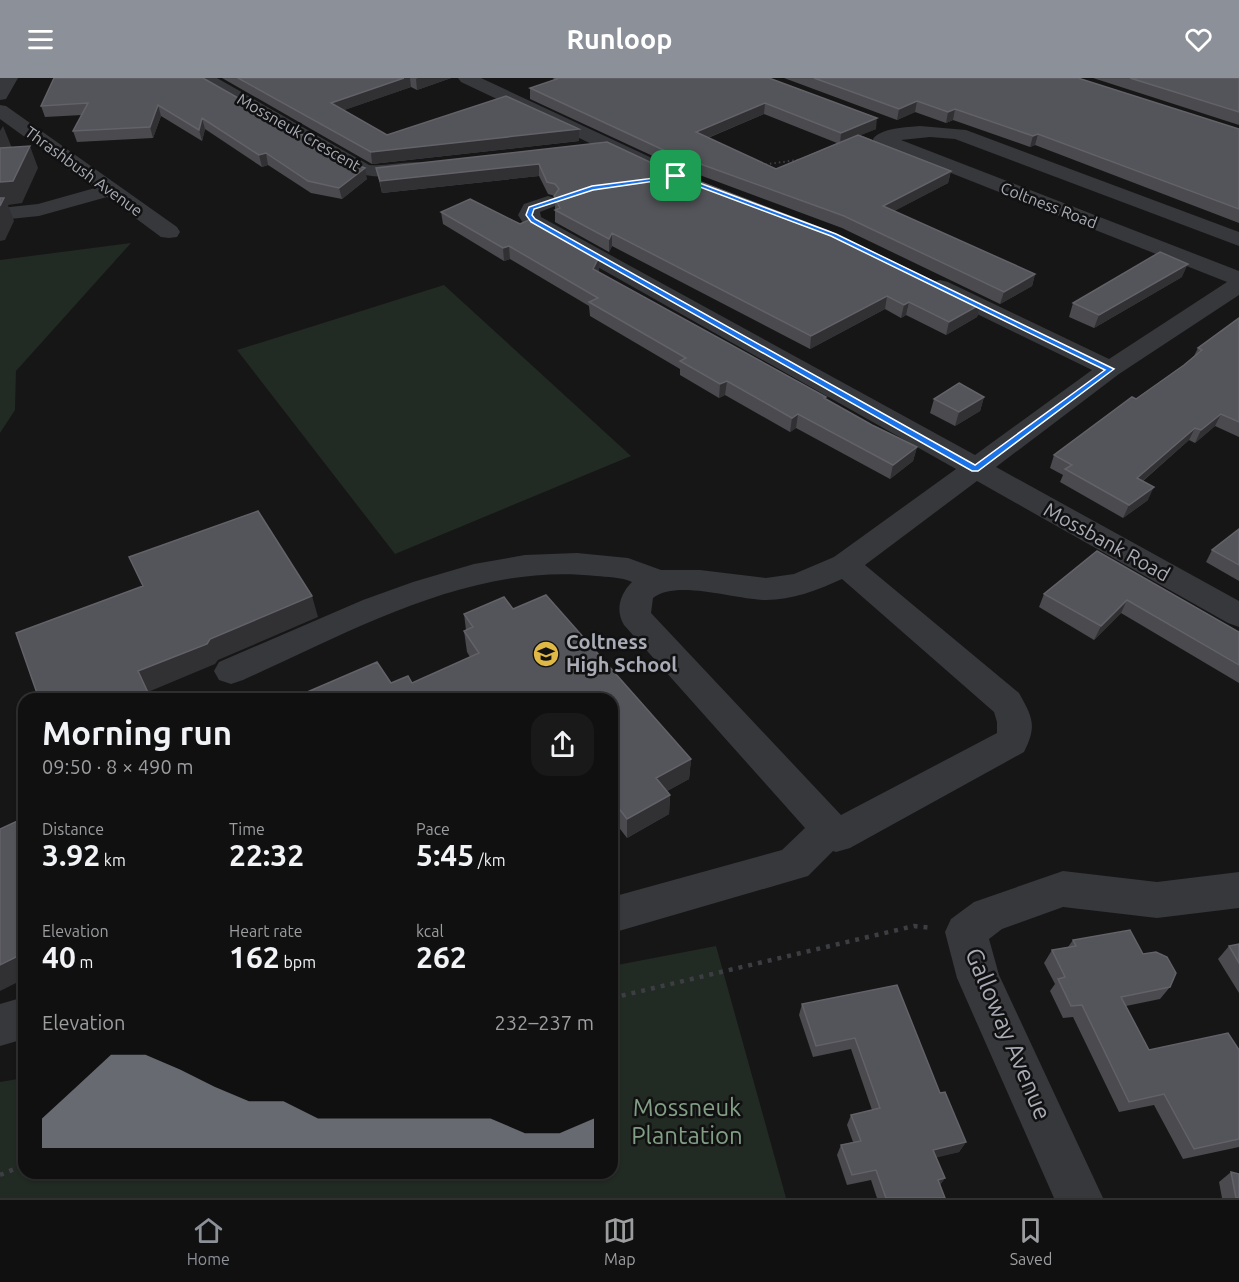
<!DOCTYPE html>
<meta charset="utf-8">
<style>
body{margin:0;font-family:Ubuntu,sans-serif;background:#19191a;color:#f1f3f6;height:100vh;display:flex;flex-direction:column;font-size:22px;white-space:nowrap}
*{box-sizing:border-box;margin:0}
p{font-size:20px;color:#9c9d9f}
.icon{flex:none;width:33px;height:33px;fill:none;stroke:currentColor;stroke-width:2;stroke-linecap:round;stroke-linejoin:round}
.map{position:relative;flex:1;overflow:hidden}
.panel{position:absolute;left:18px;top:615px;width:600px;height:486px;display:flex;flex-direction:column;background:#101011;border-radius:18px;box-shadow:0 2px 4px #0004,0 0 0 2px #303031}
.panel>*{flex:none}
.pin{position:absolute;display:grid;place-items:center;width:51px;height:51px;color:#fff;margin:-26px;border-radius:12px;box-shadow:0 3px 9px #0006}
.round{display:grid;place-items:center;flex:none;width:63px;height:63px;border-radius:18px;background:#19191a}
.overview{display:flex;align-items:center;justify-content:space-between;height:102px;padding:0 24px}
h1{font-size:33px;font-weight:600;line-height:45px}
.figures{display:grid;grid-template-columns:repeat(3,1fr);gap:9px;height:102px;padding:6px 24px}
.figures div{display:grid;align-content:center}
.figures b{font-size:30px;font-weight:600}
.figures small{font-size:16px;font-weight:400}
.figures p{font-size:16px}
.chart{height:168px;padding:12px 24px}
.chart p{display:flex;justify-content:space-between}
.chart svg{width:100%;height:108px;margin-top:6px;fill:#8c9099;opacity:.7}
header{display:flex;justify-content:space-between;align-items:center;height:78px;padding:0 24px;background:#8c9099;color:#fff;font-size:27px;font-weight:600}
.tab-bar{display:flex;justify-content:space-around;align-items:center;height:84px;border-top:2px solid #303031;background:#101011;font-size:16px;color:#9c9d9f}
.tab-bar a{display:grid;justify-items:center;gap:3px}
.tab-bar .active{color:#8c9099}
.map>svg:first-child{display:block}
</style>
<header><svg class="icon" aria-label="menu" viewBox="0 0 24 24"><path d="M4 6h16M4 12h16M4 18h16"/></svg>Runloop<svg class="icon" aria-label="heart" viewBox="0 0 24 24"><path d="M12 20l-8-8c-3-5 5-10 8-4 3-6 11-1 8 4z"/></svg></header>
<div class="map">
<svg width="1239" height="1120" viewBox="0 0 1239 1120">
<rect width="100%" height="100%" fill="#161617"/>
<path fill="#222a24" d="M131,165L16,293L15,332L0,355V182Z
M444,207L631,378L395,476L237,272Z
M716,868L786,1120H0V1004L24,1000V1095H612V888Z"/>
<g fill="none" stroke-linecap="round" stroke-linejoin="round">
<path stroke="#3d3e43" stroke-width="2" stroke-dasharray="1.5 3" stroke-linecap="butt" d="M761,87L804,81
M680,97L700,95"/>
<path stroke="#3d3e43" stroke-width="4.5" stroke-dasharray="4 6" stroke-linecap="butt" d="M612,920L914,848L932,850
M0,1097L24,1087"/>
<path fill="#37383c" fill-rule="evenodd" d="M0,0H18L6,21L0,22Z
M196,0H217L369,87C388,89 409,81 428,86L431,90L428,94C404,100 379,101 355,95L199,4Z
M458,0H481L652,80L655,84L652,88H638L461,4Z
M0,27L6,28L177,149L180,154L177,159L169,160L161,159L107,119L39,138L0,142V130L38,126L95,110L0,41Z
M920,48L966,52L1239,154V168L955,61L930,59L901,62L1239,193V217L1119,296L996,389L1239,523V549L1228,545L977,403L865,487L1019,615C1033,640 1037,648 1024,674L850,770L836,774L833,773L808,798L612,855V819L782,772L805,750L624,547C615,532 620,516 632,504C621,499 607,499 596,498C472,484 352,553 243,602L231,606L219,602L214,593L219,584L363,522L413,504L474,486L525,477L577,475L628,480L661,492H700L766,500L794,496L834,479L956,391L525,148L518,137L524,126L548,118L555,120L558,124L555,128L540,134L541,139L975,377L1092,292L932,214L928,209L932,204L940,202L948,204L1109,281L1227,204L875,65L873,61C881,50 907,49 920,48ZM842,501L994,634L997,644V655L841,737L651,535L653,520C677,501 736,522 766,522C792,522 818,512 842,501Z
M1063,793L1157,804L1239,794V830L1157,840L1063,829L1002,851L989,861L999,897L1103,1120H1054L957,900L945,854L951,841L974,824Z
M24,919V961L0,968V926Z"/>
</g>
<path fill="#4a4a4f" fill-rule="evenodd" d="M203,0L367,101L342,121L311,115L268,87L262,89L205,51L202,63L161,38L153,60L77,64L73,53L82,37L45,39L41,28Z
M222,0H451L417,12L411,9L344,32L387,57L579,63L372,86Z
M553,0H768L876,51L860,57L951,93L948,105L894,133L1035,196L1032,208L1000,226L842,150L670,86L530,21V10L554,2ZM764,36L837,65L776,91L708,60Z
M784,0H1078L1239,51V145L1035,67L1030,69L953,42L946,45L915,34L897,42Z
M1093,0H1239V47Z
M654,86L981,226L977,239L946,257L906,237L901,240L885,231L810,271L612,168L609,174L555,144V118L548,116L539,98L382,115L376,90Z
M441,134L520,146L599,179V192L598,194L872,347L917,369L913,383L890,401L796,350L790,354L725,317L719,320L680,297V291L590,238L589,228L510,181L504,183L443,146Z
M1182,199L1094,250L1069,239L1073,225Z
M1239,240V359L1215,348L1195,365L1189,362L1143,403L1148,422L1123,440L1060,404L1063,397L1050,390L1054,377L1136,321L1184,287L1194,278L1198,270Z
M984,319L980,333L955,348L930,335L934,321Z
M1239,451V503L1206,484L1212,472Z
M1097,473L1239,554V605L1121,535L1094,562L1039,529L1044,516Z
M513,531L691,681L689,701L667,713L670,717L669,736L627,760L614,743L612,744V621L391,605H412L470,579L467,574L464,553L466,552L464,536Z
M1073,862L1143,876L1170,909L1160,921L1126,928L1149,972H1239V1069L1183,1081L1154,1027L1119,1034L1073,939L1063,940L1050,913L1055,906L1044,885L1052,872L1068,869Z
M1239,866V915L1218,881L1229,868Z
M802,926L940,1015L966,1064L959,1074L936,1079L945,1100L940,1107L945,1120H877L871,1102L847,1107L837,1077L841,1067L853,1064L847,1047L851,1037L872,1032L851,971L813,979L799,937Z
M1231,1094L1239,1120H1222L1219,1104Z"/>
<path fill="#313134" d="M404,0H410L411,9L333,36L331,25Z
M418,0H451L417,12L416,1Z
M917,23L915,34L897,42L899,31Z
M765,25L764,36L695,65L696,54Z
M158,27L161,38L153,60L150,49Z
M955,31L953,42L946,45L948,34Z
M202,40L205,51L202,63L199,52Z
M877,40L876,51L840,66L841,55Z
M3,48L12,70L0,91V53Z
M579,51V63L372,86L371,74Z
M1038,56L1035,67L1030,69L1033,58Z
M30,68L38,90L22,125L8,127L14,143L5,162L0,163V104Z
M266,75L268,87L262,89L259,77Z
M539,86V98L382,115L380,103Z
M365,90L367,101L342,121L339,110Z
M951,93L948,105L881,140L883,128Z
M612,155V168L609,174V161Z
M509,168L510,181L504,183L503,170Z
M599,179V192L593,204V191Z
M1188,186L1182,199L1094,250L1099,237Z
M1035,196L1032,208L1000,226L1004,214Z
M887,218L885,231L810,271L811,258Z
M909,224L906,237L901,240L904,227Z
M981,226L977,239L946,257L949,244Z
M727,303L725,317L719,320L720,306Z
M984,319L980,333L955,348L959,334Z
M798,336L796,350L790,354L792,340Z
M1221,336L1215,348L1195,365L1201,352Z
M1195,350L1189,362L1132,412L1137,400Z
M917,369L913,383L890,401L893,387Z
M1154,409L1148,422L1123,440L1129,427Z
M312,518L318,539L218,582L215,586L148,614L152,621H151L138,593L210,561Z
M1127,522L1121,535L1094,562L1101,548Z
M691,681L689,701L655,720L656,700Z
M670,717L669,736L627,760V741Z
M614,724V743L612,744V725Z
M24,875V901L0,913V887Z
M966,1064L959,1074L927,1082L933,1072Z
M945,1100L938,1110V1102Z"/>
<path fill="#54555a" stroke="#626268" stroke-width="1.5" d="M54,0H203L352,85L365,90L339,110L308,103L266,75L259,77L202,40L199,52L158,27L150,49L73,53L88,25L41,28Z
M238,0H404L331,25L387,57L506,18L579,51L371,74Z
M556,0H769L877,40L841,55L765,25L696,54L776,91L858,57L951,93L883,128L1035,196L1004,214L844,138L670,75L530,10L557,1Z
M814,0H1078L1239,51V131L1038,56L1033,58L955,31L948,34L917,23L899,31Z
M1130,0H1239V34Z
M607,64L654,86L826,152L981,226L949,244L909,224L904,227L887,218L811,258L612,155L609,161L555,132L560,130L554,118L559,111L555,106L547,104L539,86L380,103L376,90Z
M30,68L13,103L0,104V70Z
M0,120H4L0,128Z
M470,121L520,146L531,141L599,179L593,191L826,319L824,320L872,347L917,369L893,387L798,336L792,340L727,303L720,306L680,283L686,280L589,224L598,220L509,168L503,170L441,134Z
M1160,174L1188,186L1099,237L1073,225Z
M1239,240V344L1221,336L1201,352L1195,350L1137,400L1154,409L1129,427L1065,391L1072,387L1054,377L1132,319L1136,321L1184,287L1202,272L1198,270Z
M959,305L984,319L959,334L934,321Z
M258,433L312,518L210,561L207,566L138,593L151,621H39L16,555L143,508L129,479Z
M1239,451V487L1212,472Z
M1097,473L1239,554V587L1127,522L1101,548L1044,516Z
M546,517L691,681L656,700L670,717L627,741L614,724L612,725V621H291L377,584L391,605L408,598L412,605L479,575L464,553L473,549L464,536L504,519L513,531Z
M24,740V875L0,887V751Z
M1130,852L1143,876L1156,874L1167,879L1176,895L1170,909L1121,919L1149,972L1228,955L1239,972V1061L1194,1071L1164,1016L1129,1024L1082,927L1071,928L1058,901L1065,899L1052,872L1076,868L1073,862Z
M1239,866V885L1229,868Z
M897,907L940,1015L945,1014L966,1064L933,1072L945,1100L938,1102L945,1120H886L876,1092L852,1097L841,1067L861,1063L851,1037L880,1030L855,960L816,968L802,926Z
M1231,1094L1239,1096V1120H1236Z"/>
<path fill="#1a73e8" stroke="#fff" stroke-width="1.5" fill-rule="evenodd" d="M678,97L836,156L1114,291L978,393H972L531,144L526,137L529,129L592,108ZM676,100L831,158L1105,292L975,387L535,141L532,137L534,131L593,112Z"/>
<defs>
<g id="school-disc" transform="scale(1.35)"><circle r="9.5" fill="#dfb846" stroke="#111112"/><path d="M0-5L7-2L0 1L-7-2ZM-4 1L0 2.5L4 1V4Q0 6-4 4Z" fill="#111"/></g>
</defs>
<g fill-rule="evenodd">
<use href="#school-disc" x="546" y="576"/>
</g>
<g text-anchor="middle" stroke-width="5" stroke-linejoin="round" paint-order="stroke">
<g font-size="16" fill="#a9acb6" stroke="#111112">
<text transform="translate(299 54) rotate(30)" y="6">Mossneuk Crescent</text>
<text transform="translate(84 93) rotate(36)" y="6">Thrashbush Avenue</text>
<text transform="translate(1049 127) rotate(21)" y="6">Coltness Road</text>
</g>
<g font-size="20" fill="#a9acb6" stroke="#111112">
<text transform="translate(1107 464) rotate(29)" y="7">Mossbank Road</text>
</g>
<g font-size="20" font-weight="bold" fill="#a9acb6" stroke="#111112" text-anchor="start">
<text x="566" y="571">Coltness<tspan x="566" dy="23">High School</tspan></text>
</g>
<g font-size="24" fill="#a9acb6" stroke="#111112">
<text transform="translate(1008 956) rotate(67)" y="8">Galloway Avenue</text>
</g>
<g font-size="24" fill="#829f86" stroke="#111112">
<text x="687" y="1038">Mossneuk<tspan x="687" dy="28">Plantation</tspan></text>
</g>
</g>
</svg>
<div class="pin" style="left:676px;top:98px;background:#1e9e55"><svg class="icon" aria-label="arrive" viewBox="0 0 24 24"><path d="M6 21V4h12l-3 4 3 4H6"/></svg></div>
<section class="panel">
<div class="overview"><div><h1>Morning run</h1><p>09:50 · 8 × 490 m</p></div><a class="round"><svg class="icon" aria-label="share" viewBox="0 0 24 24"><path d="M12 15V3M7 8l5-5 5 5M5 13v7h14v-7"/></svg></a></div>
<div class="figures">
<div><p>Distance</p><b>3.92<small> km</small></b></div>
<div><p>Time</p><b>22:32</b></div>
<div><p>Pace</p><b>5:45<small> /km</small></b></div>
</div>
<div class="figures">
<div><p>Elevation</p><b>40<small> m</small></b></div>
<div><p>Heart rate</p><b>162<small> bpm</small></b></div>
<div><p>kcal</p><b>262</b></div>
</div>
<div class="chart"><p><span>Elevation</span>232–237 m</p>
<svg viewBox="0 0 160 44" preserveAspectRatio="none"><path d="M0 44V32L10 19L20 6L30 6L40 12L50 19L60 25L70 25L80 32L90 32L100 32L110 32L120 32L130 32L140 38L150 38L160 32V44z"/></svg>
</div>
</section>
</div>
<nav class="tab-bar">
<a class="active"><svg class="icon" aria-label="home" viewBox="0 0 24 24"><path d="M3 11l9-7 9 7M6 9v11h12V9"/></svg>Home</a>
<a><svg class="icon" aria-label="map" viewBox="0 0 24 24"><path d="M3 6l6-2 6 2 6-2v14l-6 2-6-2-6 2zM9 4v14M15 6v14"/></svg>Map</a>
<a><svg class="icon" aria-label="saved" viewBox="0 0 24 24"><path d="M7 4h10v16l-5-4-5 4z"/></svg>Saved</a>
</nav>
